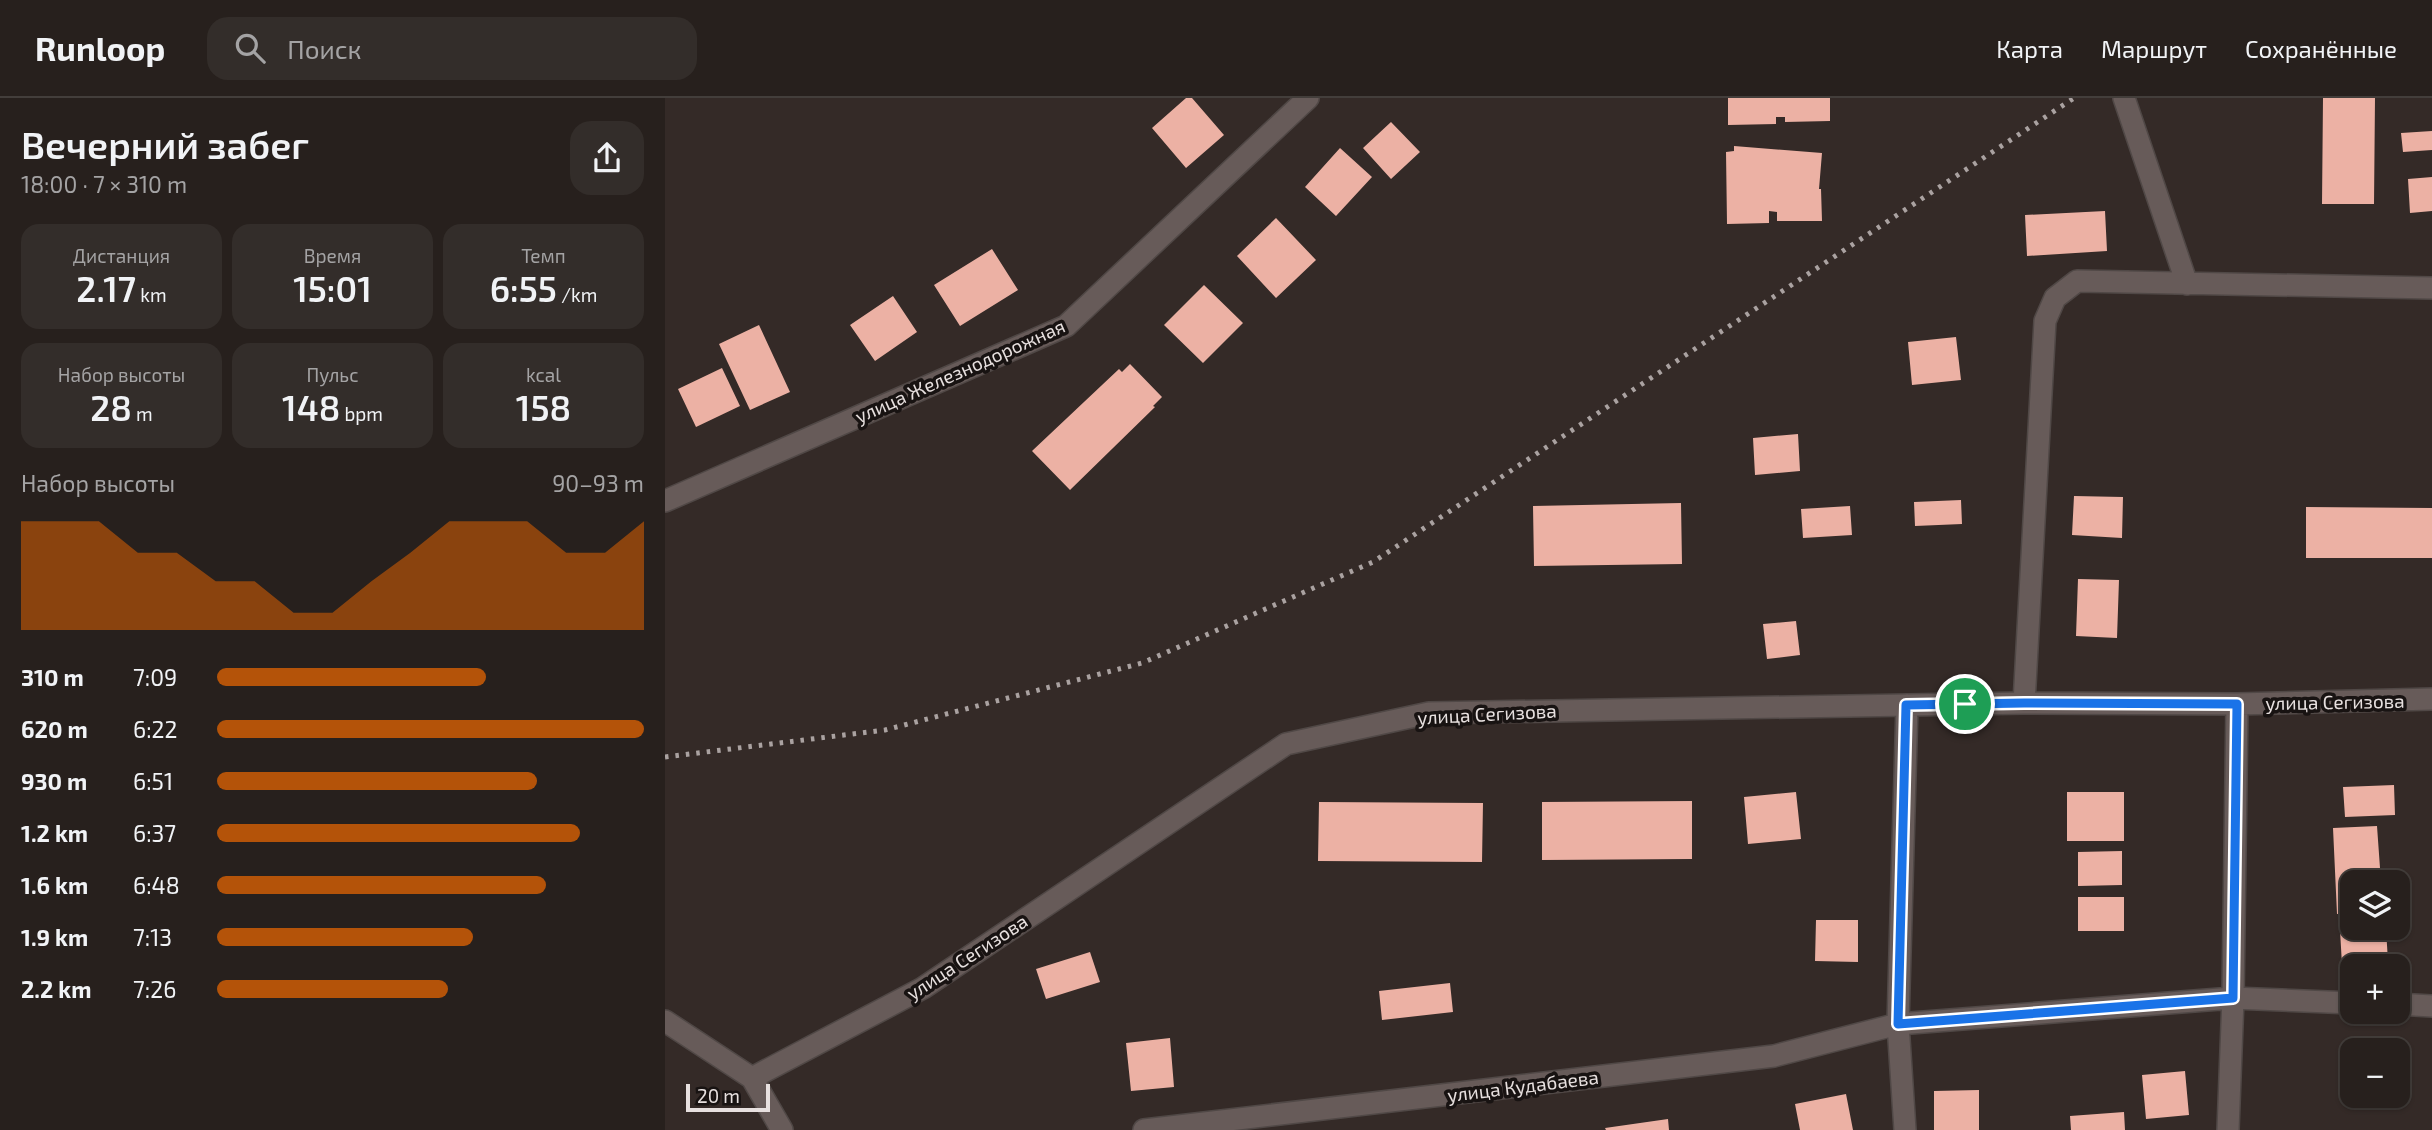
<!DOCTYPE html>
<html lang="ru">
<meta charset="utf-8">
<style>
body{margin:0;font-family:"Exo 2",sans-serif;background:#332d2a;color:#f1f3f6;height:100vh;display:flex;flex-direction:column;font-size:26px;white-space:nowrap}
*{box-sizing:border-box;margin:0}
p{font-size:23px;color:#a4a3a4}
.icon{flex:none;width:38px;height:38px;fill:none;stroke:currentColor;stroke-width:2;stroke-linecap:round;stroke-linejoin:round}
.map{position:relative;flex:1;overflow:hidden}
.sheet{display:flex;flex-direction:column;background:#27201d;width:665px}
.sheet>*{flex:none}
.controls{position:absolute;left:1675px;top:772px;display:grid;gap:14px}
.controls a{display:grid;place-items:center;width:70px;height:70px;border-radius:14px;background:#27201d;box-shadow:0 2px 5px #0004,0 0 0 2px #433e3b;font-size:35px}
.scale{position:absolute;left:21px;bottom:18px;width:84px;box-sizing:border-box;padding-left:7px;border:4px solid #e7e0df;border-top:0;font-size:19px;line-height:24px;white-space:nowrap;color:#e7e0df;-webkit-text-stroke:5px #181312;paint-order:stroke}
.pin{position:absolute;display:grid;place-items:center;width:60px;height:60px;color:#fff;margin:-30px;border:4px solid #fff;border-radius:50%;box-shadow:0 2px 7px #0007}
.round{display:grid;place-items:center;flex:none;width:74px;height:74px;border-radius:21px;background:#332d2a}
.headline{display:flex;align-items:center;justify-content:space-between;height:119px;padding:0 21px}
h1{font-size:38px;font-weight:600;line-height:52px}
.figures{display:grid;grid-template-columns:repeat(3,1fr);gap:10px;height:119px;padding:7px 21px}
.figures div{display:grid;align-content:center;border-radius:18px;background:#332d2a;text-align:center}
.figures b{font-size:35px;font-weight:600}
.figures small{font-size:19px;font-weight:400}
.figures p{font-size:19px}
.chart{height:196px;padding:14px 21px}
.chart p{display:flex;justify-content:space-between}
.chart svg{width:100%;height:126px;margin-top:7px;fill:#b45309;opacity:.7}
ul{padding:0 21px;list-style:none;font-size:23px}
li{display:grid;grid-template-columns:112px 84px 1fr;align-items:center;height:52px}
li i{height:18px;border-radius:9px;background:#b45309}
header{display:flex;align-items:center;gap:42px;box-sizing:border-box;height:98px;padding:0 35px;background:#27201d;border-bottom:2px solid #433e3b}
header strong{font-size:33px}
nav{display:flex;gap:38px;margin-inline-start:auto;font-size:24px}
.search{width:490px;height:63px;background:#332d2a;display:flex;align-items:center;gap:18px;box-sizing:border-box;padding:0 24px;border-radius:21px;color:#a4a3a4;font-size:26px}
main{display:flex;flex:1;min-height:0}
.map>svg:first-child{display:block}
</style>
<header>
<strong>Runloop</strong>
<div class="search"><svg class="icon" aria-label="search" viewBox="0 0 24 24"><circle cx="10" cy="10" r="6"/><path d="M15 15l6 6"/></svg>Поиск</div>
<nav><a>Карта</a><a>Маршрут</a><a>Сохранённые</a></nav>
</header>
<main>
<section class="sheet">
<div class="headline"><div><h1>Вечерний забег</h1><p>18:00 · 7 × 310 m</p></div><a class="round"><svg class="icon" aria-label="share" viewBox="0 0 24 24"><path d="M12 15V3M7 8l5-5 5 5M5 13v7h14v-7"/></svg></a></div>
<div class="figures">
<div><p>Дистанция</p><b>2.17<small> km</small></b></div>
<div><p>Время</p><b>15:01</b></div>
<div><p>Темп</p><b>6:55<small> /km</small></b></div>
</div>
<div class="figures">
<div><p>Набор высоты</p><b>28<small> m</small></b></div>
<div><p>Пульс</p><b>148<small> bpm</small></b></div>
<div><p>kcal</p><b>158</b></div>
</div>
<div class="chart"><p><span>Набор высоты</span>90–93 m</p>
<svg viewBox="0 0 160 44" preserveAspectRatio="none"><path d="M0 44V6L10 6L20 6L30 17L40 17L50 27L60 27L70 38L80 38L90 27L100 17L110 6L120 6L130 6L140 17L150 17L160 6V44z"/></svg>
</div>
<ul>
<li><b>310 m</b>7:09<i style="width:63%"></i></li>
<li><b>620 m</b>6:22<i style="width:100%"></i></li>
<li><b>930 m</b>6:51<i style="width:75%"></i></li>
<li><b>1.2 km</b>6:37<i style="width:85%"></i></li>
<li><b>1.6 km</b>6:48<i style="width:77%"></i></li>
<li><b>1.9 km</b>7:13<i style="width:60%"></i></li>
<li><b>2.2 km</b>7:26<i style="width:54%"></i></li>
</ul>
</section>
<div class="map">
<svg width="1767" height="1032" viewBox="0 0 1767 1032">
<rect width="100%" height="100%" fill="#342a27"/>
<path fill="#ecb1a4" d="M521,0H527L559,37L521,70L487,30Z
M1063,0H1165V23L1120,24V19H1111V26L1063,27Z
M1658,0H1710L1709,106H1657Z
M726,24L755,54L726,81L698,50Z
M1767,33V52L1738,54L1736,35Z
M1069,48L1157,55L1154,91H1156L1157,123H1112V114L1104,113V125L1062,126L1061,54L1069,53Z
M675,50L707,79L671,118L640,89Z
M1767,79V113L1745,115L1743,81Z
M1440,113L1442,153L1362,158L1360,117Z
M611,120L651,162L611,200L572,158Z
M327,151L353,192L295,228L269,187Z
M539,187L578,225L538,265L499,227Z
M228,198L252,234L210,263L185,227Z
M94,227L125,294L85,312L54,246Z
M1291,239L1296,282L1247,287L1243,244Z
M465,266L497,299L488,308L490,309L405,392L367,353L454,271L457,274Z
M57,270L75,308L31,329L13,291Z
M1133,336L1135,373L1090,377L1088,340Z
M1409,398L1458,399L1457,440L1407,437Z
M1296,402L1297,426L1250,428L1249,404Z
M1016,405L1017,466L869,468L868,408Z
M1185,408L1187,437L1138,440L1136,411Z
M1641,409L1767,410V460H1641Z
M1413,481L1454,482L1452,540L1411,538Z
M1131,523L1135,557L1102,561L1098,526Z
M1729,687L1730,717L1680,719L1678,689Z
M1131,694L1136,741L1083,746L1079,699Z
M1402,694H1459V743H1402Z
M1027,703V761L877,762V704Z
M654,704L818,705L817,764L653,763Z
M1712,728L1716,784H1687V815L1672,816L1668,730Z
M1457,753V787L1413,788V754Z
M1413,799H1459V833H1413Z
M1151,822H1193V864L1150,863Z
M1721,830L1723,864L1677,867L1675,832Z
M425,854L435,884L381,901L371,871Z
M785,885L788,914L717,922L714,893Z
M505,940L509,989L466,993L461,945Z
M1520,973L1524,1017L1481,1021L1477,977Z
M1314,992V1032H1269V993Z
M1181,996L1188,1032H1135L1130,1006Z
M1459,1014L1460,1032H1406L1405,1018Z
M1003,1021L1004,1032H941L940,1030Z"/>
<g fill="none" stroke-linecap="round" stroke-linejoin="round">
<g stroke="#504846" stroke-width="24">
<path id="street" d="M1459,0L1522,186
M0,403L401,228L643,0
M1359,605L1380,223L1390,200L1412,183L1767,190
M1732,906L1767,908
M0,923L87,980L117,1032
M87,980L258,890L621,646L764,615L1359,605L1572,606L1767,601
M479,1032L1109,958L1233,926L1568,900L1687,905
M1240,1032L1233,926L1242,607
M1563,1032L1568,900L1572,606"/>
</g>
<use href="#street" stroke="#675b59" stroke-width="21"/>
<path stroke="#aaa2a1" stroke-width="5" stroke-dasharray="3.5 7" stroke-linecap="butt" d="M0,659L220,632L477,565L708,464L1409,0"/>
</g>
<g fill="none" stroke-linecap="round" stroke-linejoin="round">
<g stroke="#fff" stroke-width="14">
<path id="route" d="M1359,605L1572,606L1568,900L1233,926L1241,607Z"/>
</g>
<use href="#route" stroke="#1a73e8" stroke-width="9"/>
</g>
<g text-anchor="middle" stroke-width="7" stroke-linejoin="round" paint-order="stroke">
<g font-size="19" fill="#e7e0df" stroke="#181312">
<text transform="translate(295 273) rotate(-24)" y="7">улица Железнодорожная</text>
<text transform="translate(1670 604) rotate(-1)" y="7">улица Сегизова</text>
<text transform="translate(822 616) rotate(-3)" y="7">улица Сегизова</text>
<text transform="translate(302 859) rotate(-33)" y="7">улица Сегизова</text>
<text transform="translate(858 988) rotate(-7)" y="7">улица Кудабаева</text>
</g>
</g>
</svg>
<div class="controls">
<a><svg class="icon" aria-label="layers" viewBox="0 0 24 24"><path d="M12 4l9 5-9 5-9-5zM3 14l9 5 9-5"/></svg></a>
<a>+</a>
<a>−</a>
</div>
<div class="scale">20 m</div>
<div class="pin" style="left:1300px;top:606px;background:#1e9e55"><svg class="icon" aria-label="arrive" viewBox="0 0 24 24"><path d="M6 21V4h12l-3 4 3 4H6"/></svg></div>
</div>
</main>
